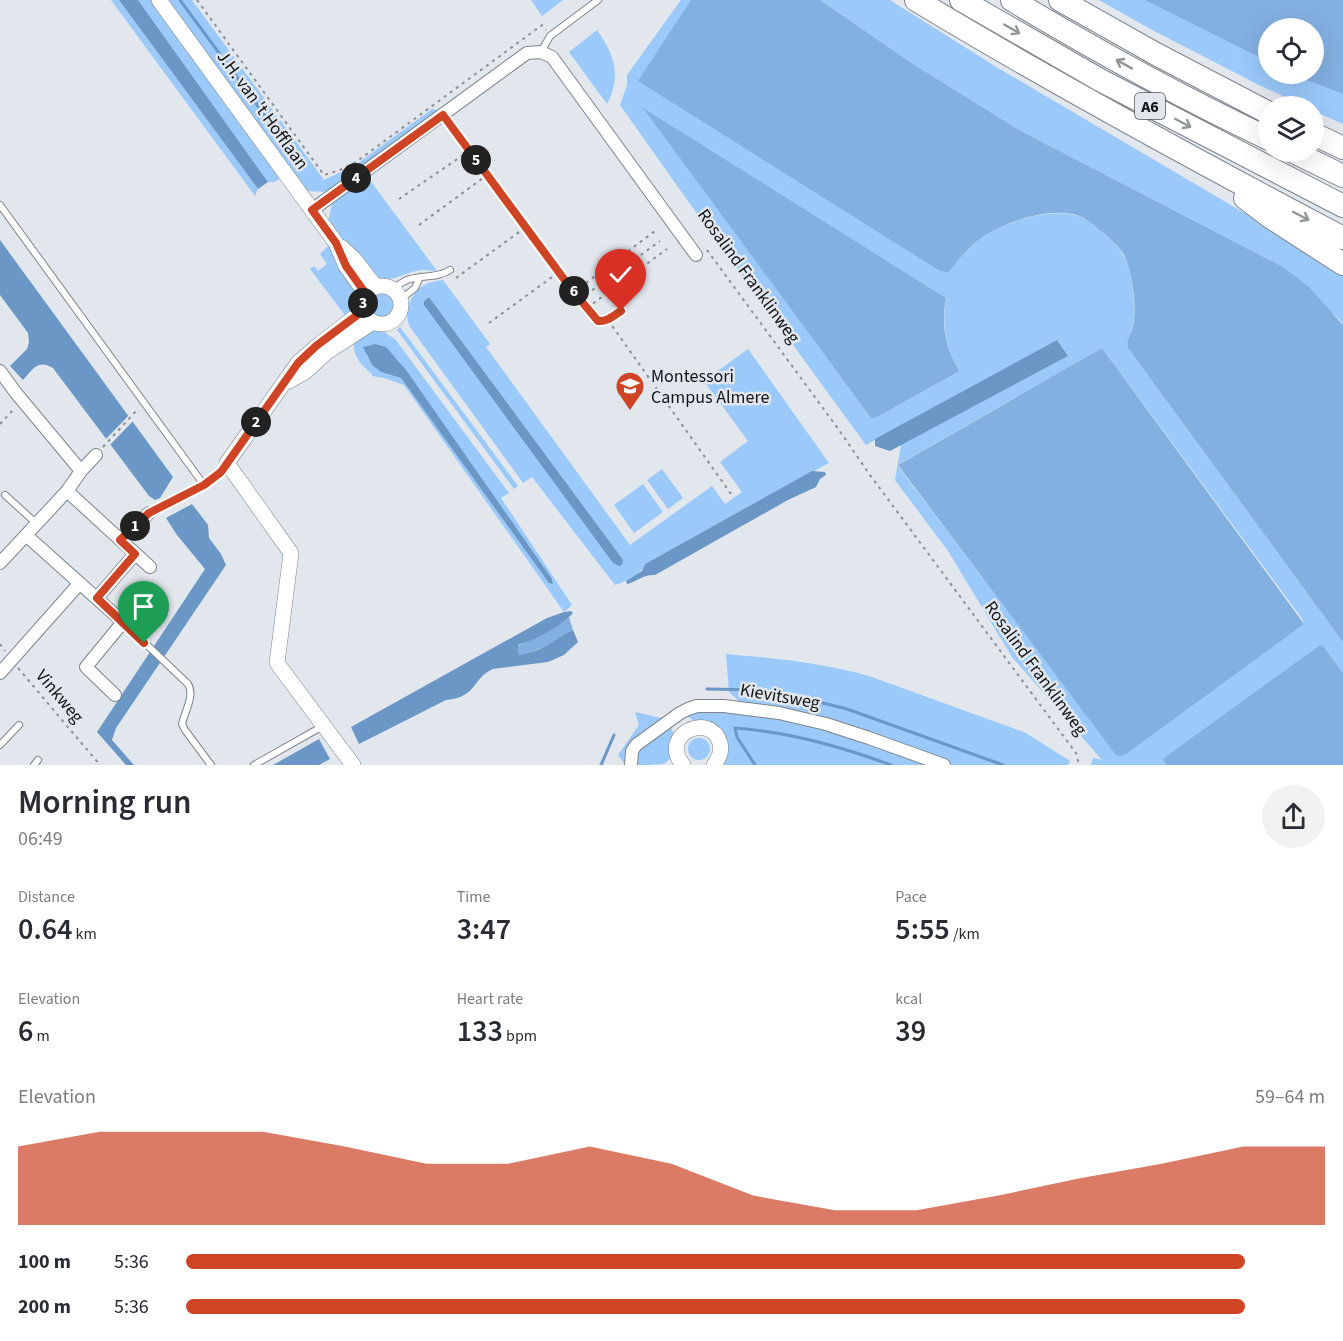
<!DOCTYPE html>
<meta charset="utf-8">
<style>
body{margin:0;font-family:"Source Sans 3",sans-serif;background:#f2f2f3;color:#2b2b33;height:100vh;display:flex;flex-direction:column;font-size:22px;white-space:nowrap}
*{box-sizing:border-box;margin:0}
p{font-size:20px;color:#7c7c81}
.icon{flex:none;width:33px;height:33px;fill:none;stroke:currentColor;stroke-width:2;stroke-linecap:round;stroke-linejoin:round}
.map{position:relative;height:765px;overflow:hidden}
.side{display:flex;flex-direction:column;background:#fff;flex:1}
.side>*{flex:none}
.controls{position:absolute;left:1258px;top:18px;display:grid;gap:12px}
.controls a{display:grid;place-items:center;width:66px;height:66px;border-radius:50%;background:#fff;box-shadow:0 6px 24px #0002;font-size:30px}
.pin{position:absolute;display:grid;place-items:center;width:51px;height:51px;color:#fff;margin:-62px -26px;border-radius:50% 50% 50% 0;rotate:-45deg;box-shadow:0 0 6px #0007}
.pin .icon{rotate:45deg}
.km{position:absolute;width:30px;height:30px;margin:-15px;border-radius:50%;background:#222;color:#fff;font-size:16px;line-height:30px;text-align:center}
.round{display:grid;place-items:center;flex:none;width:63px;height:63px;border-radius:32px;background:#f2f2f3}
.headline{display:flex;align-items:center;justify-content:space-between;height:102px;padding:0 18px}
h1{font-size:33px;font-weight:600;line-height:45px}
.stats{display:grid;grid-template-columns:repeat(3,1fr);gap:9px;height:102px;padding:6px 18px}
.stats div{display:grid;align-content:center}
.stats b{font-size:30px;font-weight:600}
.stats small{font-size:16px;font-weight:400}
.stats p{font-size:16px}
.chart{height:168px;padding:12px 18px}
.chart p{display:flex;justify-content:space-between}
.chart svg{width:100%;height:108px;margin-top:6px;fill:#ce4424;opacity:.7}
ul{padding:0 18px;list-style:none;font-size:20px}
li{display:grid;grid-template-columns:96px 72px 1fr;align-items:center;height:45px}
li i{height:15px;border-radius:8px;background:#ce4424}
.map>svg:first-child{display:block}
</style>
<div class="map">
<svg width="1343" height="765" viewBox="0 0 1343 765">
<rect width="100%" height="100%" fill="#e1e7ed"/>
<path fill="#9ac9fa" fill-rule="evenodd" d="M111,0H119L258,189L255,196Z
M138,0H152L282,177L275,182H268Z
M166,0H192L324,180L354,166L432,109H435L437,112L327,192L306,191Z
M531,0H563L542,16Z
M681,0H691L639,81L816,192L949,272C959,259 969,246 984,236C1007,221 1057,205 1083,218C1089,220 1093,225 1098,229C1106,234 1119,246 1123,255C1133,272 1136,307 1133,326C1131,334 1128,340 1128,348L1343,642V673L1323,646L1320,645L1163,760L1166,765H1091L1093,758L1102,760L1012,657L948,551L895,480L901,445L1068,356L1057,340L866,445L685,197L620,105L627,85V75ZM645,110L946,298C942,323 945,349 959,370L958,372L875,418H871ZM1102,348L1303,620L1304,624L1116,754L898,466L899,464Z
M820,0H890L998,68L1343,271V325L1341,321L1283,267L1021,131L913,64Z
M1099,0H1343V124L1314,111V106H1305L1261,86L1154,31ZM1269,28H1314V74H1269Z
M597,30C614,54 622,75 607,104L569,52Z
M367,176L437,271C430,271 423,269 416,271C402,274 392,283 377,277L341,239L328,222L333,200Z
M330,244L357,294L356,305L347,318L310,269L314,266L318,271L327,264L320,254Z
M443,280L490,344L486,347L630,545L712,486L725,504L742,492L720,462L748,441L704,381L748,349L829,463L785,486L645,564C641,575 626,581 615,585L532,477L523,483L410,327C403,313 410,293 424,285C430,282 437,281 443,280ZM429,297L621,557L613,563L424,301Z
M370 305a12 12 0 1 1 24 0a12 12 0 1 1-24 0Z
M400,327L518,486L514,489L397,330Z
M371,329L382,331L395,339L509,493L501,498L572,605L564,612L404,385L384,378L372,376V374C362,366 352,356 354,342ZM366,354L396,358L552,579L553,581L551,584L401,378L381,372L372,365Z
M662,469L683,498L668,509L647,480Z
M643,484L663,512L634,533L614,505Z
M726,654C774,658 822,663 869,676L1026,733L1070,761L1068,765H953L844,726L743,705L729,692Z
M704,709L806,722L935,765H724L725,749L697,723L686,715Z
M635,712L666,719L625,765L618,755L639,725Z
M670,725C676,736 678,757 663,764C656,765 643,765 634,765C639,742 652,738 670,725Z
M688 749a11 11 0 1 1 22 0a11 11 0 1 1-22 0Z"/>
<path fill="#82b0e1" d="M691,0H820L913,64L1021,131L1283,267L1309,287L1343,325V642L1128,348C1126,340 1131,335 1133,327C1137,306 1133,275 1124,255C1119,246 1107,235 1098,229C1094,225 1089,221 1084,218C1057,204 1007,221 984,236C969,246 959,259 949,272L940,271L638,81Z
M1145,0H1343V94L1292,74H1314V28H1269V62Z
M643,108L946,298C941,323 945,349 959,370L958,372L875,418H871Z
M1102,348L1304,624L1126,754L1120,756L1116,755L898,465Z
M569,617L573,630L568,632L554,642L525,655H520L518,654V646L548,631Z
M1320,645L1323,646L1343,673V765H1166L1163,760L1164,758Z"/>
<path fill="#6a97c6" d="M119,0H138L268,182L258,189Z
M0,240L173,477L160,498L155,500L149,496L53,368C38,359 33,369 23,380L10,366L27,349L29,342L28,333L0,295Z
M429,297L621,557L623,560L622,565L619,566L613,563L424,305V301Z
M1057,340L1068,356L890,451L875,446V439Z
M375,344L386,347L406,370L552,579L553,584L549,583L401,378L381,372L372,365L363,347Z
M812,471L825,472L826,475L820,479L816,487L788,500L655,575C641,575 639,581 627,584L626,581L642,571L645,564Z
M192,504L208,525L209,538L221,554L226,565L116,728L112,740L134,765H126L97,732L205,569L177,535L166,518Z
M571,611L573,613C561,626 536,640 518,645V654L520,655C530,654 547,646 556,640C562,636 567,632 573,630L578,642L564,655L548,662L493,669C471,679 478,697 446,700L359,744L351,727L547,618L564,612Z
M319,739L330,759L319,765H273Z"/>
<path fill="#e1e7ed" d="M130,414L134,420L108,447L104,441Z"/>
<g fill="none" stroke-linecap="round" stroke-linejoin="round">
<path stroke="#6a97c6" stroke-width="3" d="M180,0L283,140
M707,689L761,690L811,700L847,709L1003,765
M601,765L614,735
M755,765L737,737L735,728C790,732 840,746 891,765"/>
<g stroke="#7f848a" stroke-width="8">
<path id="service" d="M541,52L550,36L598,0
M0,205L204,485
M392,289C398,286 404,280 410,279C424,275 438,278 450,270
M400,300L415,288L420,277
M5,495L37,524
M149,513C174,500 211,487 227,464
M123,622L188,684C195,695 185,711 182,724L185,730L211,765
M0,745L19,725
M34,765L38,760
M254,765L323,726"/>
</g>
<g stroke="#7f848a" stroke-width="14">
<path id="minor" d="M312,210L527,53L541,52L552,57L696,255
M0,371L16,393L81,471
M67,491L150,567
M27,536L123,622L86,667L115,695
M120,540L149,513
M0,563L67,491L81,471L96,455
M97,598L135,554
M0,673L79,584
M631,765L632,751L636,745L680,713L688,709L697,706H724L779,713L826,724L869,738L944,765"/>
</g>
<g stroke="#7f848a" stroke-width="16">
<path id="tertiary" d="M159,0L336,243L346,266L366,294
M341,247L354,259L376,287
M363 305a19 19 0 1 1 38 0a19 19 0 1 1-38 0Z
M289,381L305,372L327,352L373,322
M353,765L277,663L291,553L227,463L298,363L316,347L364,310
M683,765C658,734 711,711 720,743C722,752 719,758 714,765"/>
</g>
<g stroke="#7f848a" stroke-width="24">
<path id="motorway" d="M916,0C1055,84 1199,162 1343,238
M961,0L1100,80L1343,206
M1012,0C1095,50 1181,97 1269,139
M1060,0L1156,54L1269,113
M1314,134L1343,148
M1294,152L1343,176
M1245,198L1270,217L1343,264"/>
</g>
<path stroke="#8c9095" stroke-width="2" stroke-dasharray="3 4.5" stroke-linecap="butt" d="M197,0L324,175L340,170L356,162L542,25L546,30
M449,123L572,290L598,321C607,322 613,316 621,311
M399,199L469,151
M419,225L487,175
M707,250L839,430L870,475L1070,745L1076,753L1079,765
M456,278L526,227
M574,292L655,231
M580,299L660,241
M587,308L667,249
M608,320L731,494
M489,323L559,272
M0,424L14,409
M103,447L138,409
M0,644L5,651
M18,668L100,765"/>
<use href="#service" stroke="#fff" stroke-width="6"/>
<use href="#minor" stroke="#fff" stroke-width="12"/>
<use href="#tertiary" stroke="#fff" stroke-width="15"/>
<use href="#motorway" stroke="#fff" stroke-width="22"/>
</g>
<defs><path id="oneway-shaft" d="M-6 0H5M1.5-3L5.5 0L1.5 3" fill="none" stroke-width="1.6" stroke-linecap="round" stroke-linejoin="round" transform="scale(1.5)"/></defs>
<g stroke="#949596">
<use href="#oneway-shaft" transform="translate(1012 29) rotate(30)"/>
<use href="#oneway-shaft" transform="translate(1124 64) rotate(-151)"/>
<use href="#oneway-shaft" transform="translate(1183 123) rotate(28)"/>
<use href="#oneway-shaft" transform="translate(1301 216) rotate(28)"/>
</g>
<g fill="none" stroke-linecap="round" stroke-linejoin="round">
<g stroke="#fff" stroke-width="12">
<path id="route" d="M144,643L97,598L135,554L120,540L149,513L204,485L221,472L298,363L316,346L364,310V299L366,294L346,266L336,243L312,210L443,115L572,290L598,321C607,322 613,316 621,311"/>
</g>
<use href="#route" stroke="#ce4424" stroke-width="8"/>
</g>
<defs>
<g id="school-pin" transform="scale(1.5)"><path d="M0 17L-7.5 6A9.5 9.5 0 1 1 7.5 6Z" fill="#ce4424" stroke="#e1e7ed"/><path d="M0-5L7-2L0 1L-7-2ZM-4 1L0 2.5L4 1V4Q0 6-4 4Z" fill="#fff"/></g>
</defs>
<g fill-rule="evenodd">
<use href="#school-pin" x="630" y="386"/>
</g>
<g text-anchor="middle" stroke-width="5" stroke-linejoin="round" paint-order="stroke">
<rect fill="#e1e7ed" stroke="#505356" stroke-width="1.5" x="1135" y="93" width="30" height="26" rx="4.5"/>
<g font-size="16" font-weight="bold" fill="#121316">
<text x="1150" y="112">A6</text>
</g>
<g font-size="18" fill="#121316" stroke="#e1e7ed">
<text transform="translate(263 110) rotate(54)" y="6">J.H. van 't Hofflaan</text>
<text transform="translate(749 276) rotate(54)" y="6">Rosalind Franklinweg</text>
<text transform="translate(1036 668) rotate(54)" y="6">Rosalind Franklinweg</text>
<text transform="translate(60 696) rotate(50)" y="6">Vinkweg</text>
<text transform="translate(780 696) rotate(10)" y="6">Kievitsweg</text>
</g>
<g font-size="18" fill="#121316" stroke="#e1e7ed" text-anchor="start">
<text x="651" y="382">Montessori<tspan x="651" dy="21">Campus Almere</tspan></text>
</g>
</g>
</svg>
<div class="controls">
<a><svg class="icon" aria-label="locate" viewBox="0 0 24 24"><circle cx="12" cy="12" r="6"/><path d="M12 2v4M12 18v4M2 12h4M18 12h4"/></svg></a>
<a><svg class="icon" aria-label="layers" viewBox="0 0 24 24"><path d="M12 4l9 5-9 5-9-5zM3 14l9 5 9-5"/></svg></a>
</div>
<div class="pin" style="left:144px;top:643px;background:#1e9e55"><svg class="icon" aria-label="arrive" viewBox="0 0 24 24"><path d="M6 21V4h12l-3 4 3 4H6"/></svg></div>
<div class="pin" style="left:621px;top:311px;background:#d93025"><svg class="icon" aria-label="check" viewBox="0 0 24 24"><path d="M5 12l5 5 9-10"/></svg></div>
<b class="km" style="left:135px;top:526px">1</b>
<b class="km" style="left:256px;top:422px">2</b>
<b class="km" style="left:363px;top:303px">3</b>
<b class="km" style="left:356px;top:178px">4</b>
<b class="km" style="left:476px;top:160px">5</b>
<b class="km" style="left:574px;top:291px">6</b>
</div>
<section class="side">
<div class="headline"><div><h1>Morning run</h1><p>06:49</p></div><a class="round"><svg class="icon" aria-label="share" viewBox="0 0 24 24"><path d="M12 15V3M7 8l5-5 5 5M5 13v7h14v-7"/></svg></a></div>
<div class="stats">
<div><p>Distance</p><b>0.64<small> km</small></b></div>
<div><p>Time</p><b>3:47</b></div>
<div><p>Pace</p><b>5:55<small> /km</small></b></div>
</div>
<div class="stats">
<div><p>Elevation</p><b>6<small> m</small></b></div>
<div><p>Heart rate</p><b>133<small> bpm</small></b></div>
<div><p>kcal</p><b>39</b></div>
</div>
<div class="chart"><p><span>Elevation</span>59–64 m</p>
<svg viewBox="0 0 160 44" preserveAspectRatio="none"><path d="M0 44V12L10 6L20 6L30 6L40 12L50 19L60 19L70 12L80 19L90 32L100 38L110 38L120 32L130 25L140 19L150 12L160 12V44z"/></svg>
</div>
<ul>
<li><b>100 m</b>5:36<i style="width:93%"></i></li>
<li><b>200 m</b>5:36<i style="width:93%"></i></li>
</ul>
</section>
